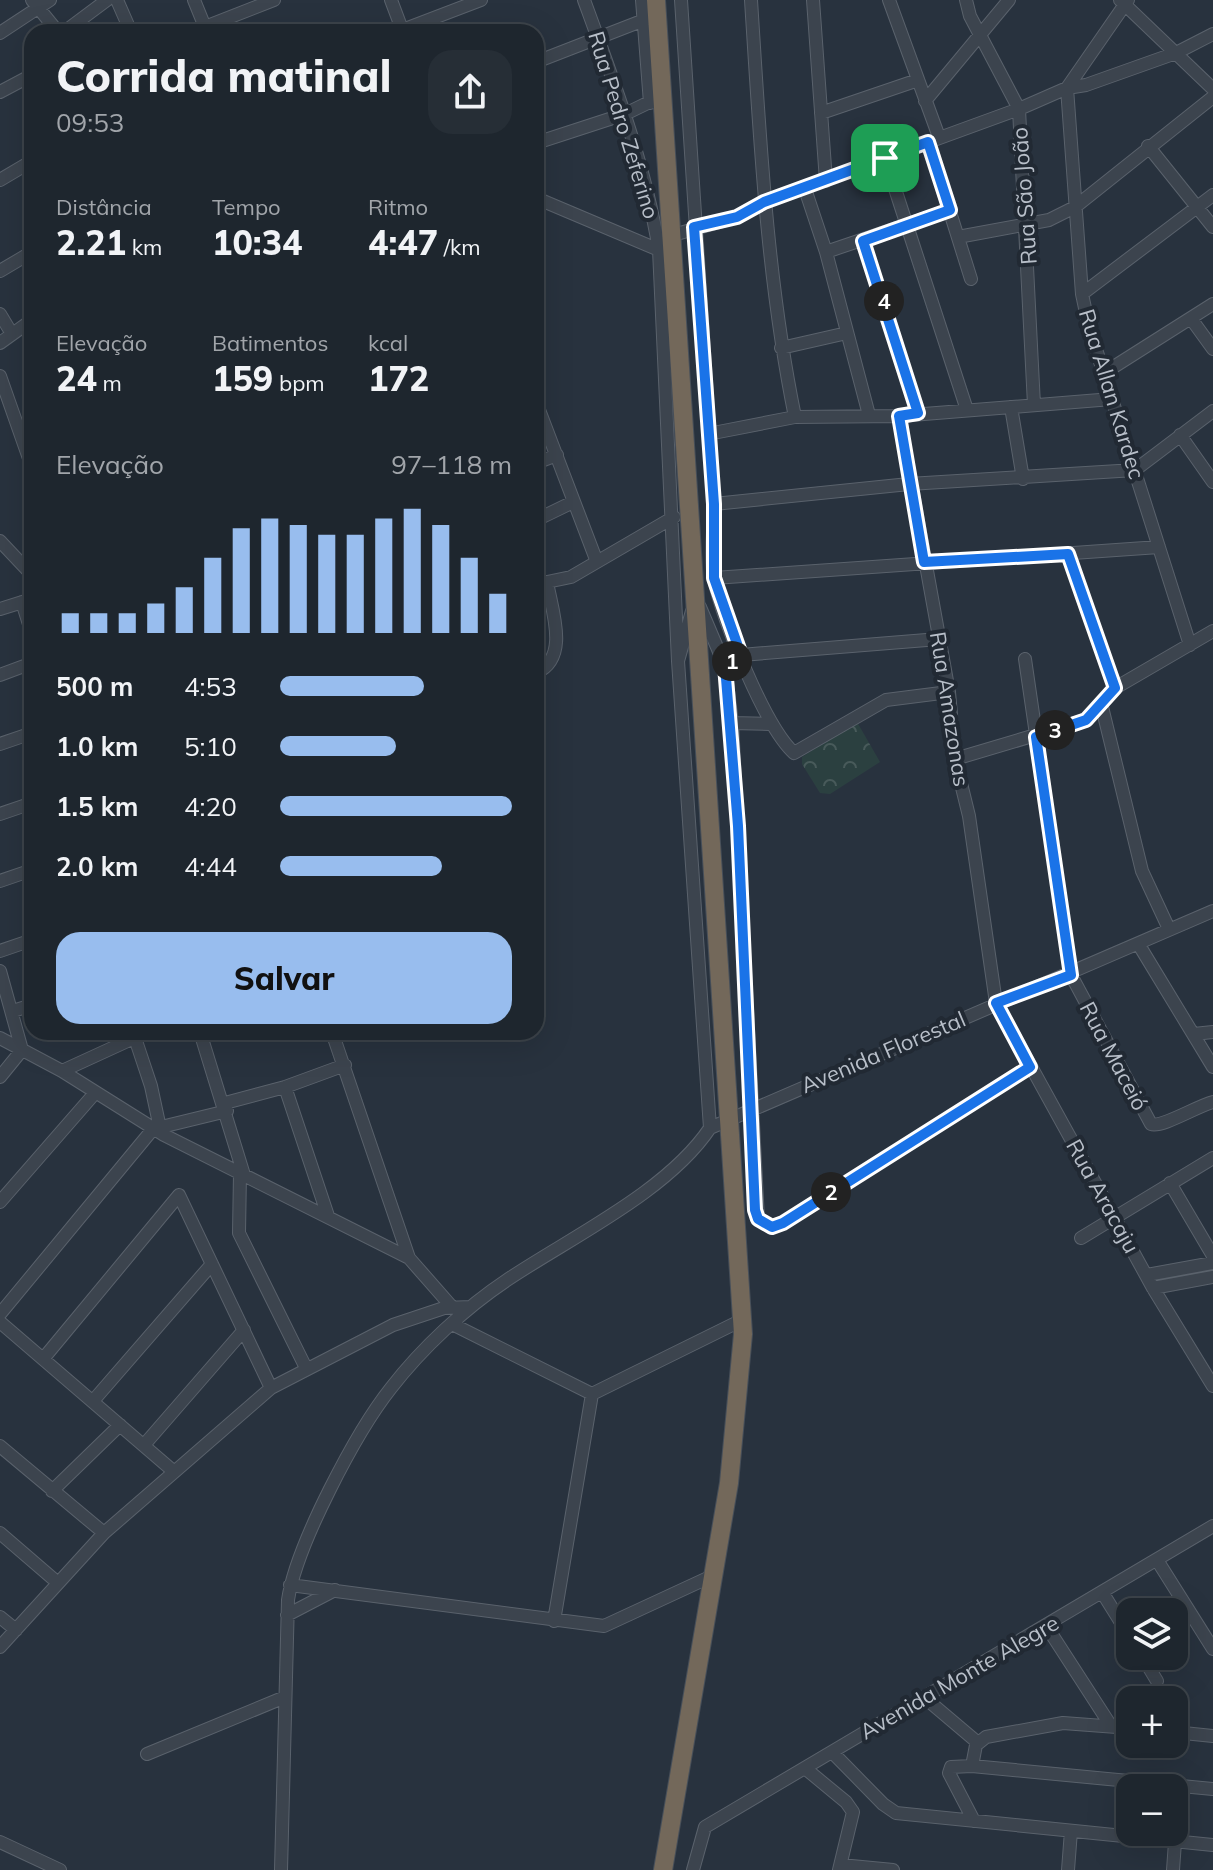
<!DOCTYPE html>
<html lang="pt">
<meta charset="utf-8">
<style>
body{margin:0;font-family:Mulish,sans-serif;background:#262e36;color:#f1f3f6;height:100vh;display:flex;flex-direction:column;font-size:30px;white-space:nowrap}
*{box-sizing:border-box;margin:0}
p{font-size:26px;color:#a1a5aa}
.icon{flex:none;width:44px;height:44px;fill:none;stroke:currentColor;stroke-width:2;stroke-linecap:round;stroke-linejoin:round}
.map{position:relative;flex:1;overflow:hidden}
.drawer{position:absolute;left:24px;top:24px;width:520px;height:1016px;display:flex;flex-direction:column;background:#1e262e;border-radius:24px;box-shadow:0 8px 32px #0002,0 0 0 2px #3c434a}
.drawer>*{flex:none}
.buttons{position:absolute;left:1116px;top:1598px;display:grid;gap:16px}
.buttons a{display:grid;place-items:center;width:72px;height:72px;border-radius:16px;background:#1e262e;box-shadow:0 8px 32px #0002,0 0 0 2px #3c434a;font-size:40px}
.pin{position:absolute;display:grid;place-items:center;width:68px;height:68px;color:#fff;margin:-34px;border-radius:16px;box-shadow:0 4px 12px #0006}
.km{position:absolute;width:40px;height:40px;margin:-20px;border-radius:50%;background:#222;color:#fff;font-size:22px;line-height:40px;text-align:center}
.round{display:grid;place-items:center;flex:none;width:84px;height:84px;border-radius:24px;background:#262e36}
.head{display:flex;align-items:center;justify-content:space-between;height:136px;padding:0 32px}
h1{font-size:44px;font-weight:800;line-height:60px}
.figures{display:grid;grid-template-columns:repeat(3,1fr);gap:12px;height:136px;padding:8px 32px}
.figures div{display:grid;align-content:center}
.figures b{font-size:34px;font-weight:800}
.figures small{font-size:22px;font-weight:400}
.figures p{font-size:22px}
.chart{height:224px;padding:16px 32px}
.chart p{display:flex;justify-content:space-between}
.chart svg{width:100%;height:144px;margin-top:8px;stroke:#98bdee;stroke-width:6}
.primary-button{display:flex;gap:16px;margin-top:auto;padding:16px 32px}
.primary-button a{flex:1;height:92px;border-radius:24px;background:#98bdee;color:#111;font-size:32px;font-weight:800;line-height:92px;text-align:center}
ul{padding:0 32px;list-style:none;font-size:26px}
li{display:grid;grid-template-columns:128px 96px 1fr;align-items:center;height:60px}
li i{height:20px;border-radius:10px;background:#98bdee}
.map>svg:first-child{display:block}
</style>
<div class="map">
<svg width="1213" height="1870" viewBox="0 0 1213 1870">
<defs>
<pattern id="forest-crowns" width="20" height="18" patternUnits="userSpaceOnUse" patternTransform="scale(2)"><rect width="20" height="18" fill="#2b4040"/><path d="M2 6a3 3 0 1 1 6 0M12 15a3 3 0 1 1 6 0" fill="none" stroke="#485a5a"/></pattern>
</defs>
<rect width="100%" height="100%" fill="#28323e"/>
<path fill="url(#forest-crowns)" d="M857,722L880,762L830,794L820,793L802,764V757Z"/>
<g fill="none" stroke-linecap="round" stroke-linejoin="round">
<g stroke="#5a626c" stroke-width="14">
<path id="minor" d="M32,0L58,32
M117,0L131,32
M194,0L207,32
M391,0L403,32
M584,0C614,82 645,164 659,250L663,251
M642,0L650,103
M681,0L714,504C714,528 710,556 714,579C722,619 765,727 794,753L886,700L949,692
M751,0C760,140 767,280 795,417
M813,0L826,181
M889,0L939,137
M966,0L970,16L1019,109L1034,405
M1120,0L1213,89
M1128,0L1067,88L1082,294L1089,327L1190,645
M64,32L107,0
M192,32L274,0
M397,32L481,0
M0,33L50,0
M536,62L657,15
M0,92L32,75
M925,101L1009,0
M821,113L918,80
M928,142L971,279
M536,143L625,114L662,96
M1148,146L1213,227
M885,158L967,410
M0,180L32,161
M805,189L826,252L869,415
M536,198L659,250L678,661
M673,235L737,217L764,202L1019,109L1067,88L1086,85L1176,53L1213,34
M958,237L1049,220L1075,207L1213,97
M863,241L918,413
M826,252L950,210
M0,271L32,252
M1082,294L1213,195
M0,314L12,334
M1192,320L1213,349
M0,343L32,320
M781,348L847,333
M1104,373L1213,304
M0,376L32,467
M536,402L597,562
M1011,407L1023,479
M899,416L949,692L955,759L969,816L996,1003L1153,1288L1213,1386
M708,434L795,417L899,416L1112,399
M1180,435L1213,482
M536,463L557,455
M714,504L909,484L1135,470L1213,411
M536,520L571,503
M0,541L32,575
M1068,554L1115,688
M714,578L1159,547
M536,589L547,582L571,577L674,517
M22,602L32,634
M700,607L725,666L732,723L758,1219L772,1227L783,1223L1030,1067
M0,609L32,599
M692,611L678,661L710,1128
M1025,659L1071,975L1151,1124C1162,1128 1197,1106 1213,1102
M725,666L741,655L939,639
M536,673C570,658 552,611 547,582
M0,675L32,663
M1102,707L1142,871L1169,929
M732,723L770,724
M0,744L32,733
M955,759L1086,720L1115,688L1213,631
M0,814L32,803
M0,881L32,870
M1139,945L1213,1067
M0,951L32,940
M0,971L22,1050L0,1077
M13,1011L32,1005
M133,1032L151,1086L160,1128
M200,1032L244,1175
M332,1032L409,1258L452,1307
M1194,1034L1213,1032
M0,1038L62,1071L164,1135L409,1258
M62,1071L134,1038
M285,1087L328,1216
M225,1103L285,1087L345,1065
M240,1173L239,1233L306,1368
M1170,1183L1213,1256
M0,1202L95,1093
M1081,1238L1213,1158
M1147,1275L1213,1263
M1153,1288L1213,1277
M0,1314L153,1129L227,1111
M0,1322L172,1470
M454,1325L592,1394
M43,1359L179,1195L271,1388
M592,1394L742,1320
M93,1401L212,1264
M144,1445L244,1330
M0,1446L104,1533
M52,1491L120,1425
M0,1533L58,1583
M1157,1560L1213,1649
M290,1585L604,1626L712,1576
M1102,1592L1130,1637
M287,1615L335,1590
M0,1617L16,1630
M554,1621L592,1394
M1047,1627L1111,1726
M0,1647L104,1533L271,1388L393,1325L444,1308L471,1307
M1142,1656L1157,1681
M925,1698L977,1742
M1174,1732L1213,1736
M832,1752L883,1804L896,1813L1213,1845
M147,1754L285,1697
M972,1766L976,1745L986,1737L1063,1723L1130,1728
M806,1769L846,1802L853,1812L839,1870
M974,1821L949,1773L951,1767L972,1766L1213,1789
M0,1842L60,1870
M841,1865L893,1870
M281,1870L288,1600C296,1546 356,1432 391,1388C422,1348 465,1308 507,1280C571,1237 667,1192 710,1128L1213,911
M693,1870L705,1827L1213,1526
M1068,1870L1071,1831
M1173,1870L1175,1842"/>
</g>
<g stroke="#474f59" stroke-width="20">
<path id="highway" d="M656,0L743,1334L729,1483L663,1870"/>
</g>
<use href="#minor" stroke="#3c444e" stroke-width="12"/>
<use href="#highway" stroke="#73685a" stroke-width="18"/>
</g>
<g fill="none" stroke-linecap="round" stroke-linejoin="round">
<g stroke="#fff" stroke-width="16">
<path id="route" d="M928,142L950,210L863,241L918,413L899,416L924,562L1068,554L1115,688L1086,720L1036,737L1071,975L996,1003L1030,1067L783,1223L772,1227L758,1219L755,1210L738,826L725,666L741,655L714,578V504L694,227L737,217L764,202Z"/>
</g>
<use href="#route" stroke="#1a73e8" stroke-width="10"/>
</g>
<g text-anchor="middle" stroke-width="8" stroke-linejoin="round" paint-order="stroke">
<g font-size="22" fill="#b8bfc9" stroke="#212933">
<text transform="translate(624 125) rotate(73)" y="8">Rua Pedro Zeferino</text>
<text transform="translate(1024 196) rotate(-94)" y="8">Rua São João</text>
<text transform="translate(1112 394) rotate(73)" y="8">Rua Allan Kardec</text>
<text transform="translate(950 709) rotate(81)" y="8">Rua Amazonas</text>
<text transform="translate(883 1052) rotate(-23)" y="8">Avenida Florestal</text>
<text transform="translate(1114 1056) rotate(62)" y="8">Rua Maceió</text>
<text transform="translate(1103 1196) rotate(61)" y="8">Rua Aracaju</text>
<text transform="translate(959 1677) rotate(-30)" y="8">Avenida Monte Alegre</text>
</g>
</g>
</svg>
<div class="buttons">
<a><svg class="icon" aria-label="layers" viewBox="0 0 24 24"><path d="M12 4l9 5-9 5-9-5zM3 14l9 5 9-5"/></svg></a>
<a>+</a>
<a>−</a>
</div>
<div class="pin" style="left:885px;top:158px;background:#1e9e55"><svg class="icon" aria-label="arrive" viewBox="0 0 24 24"><path d="M6 21V4h12l-3 4 3 4H6"/></svg></div>
<b class="km" style="left:732px;top:661px">1</b>
<b class="km" style="left:831px;top:1192px">2</b>
<b class="km" style="left:1055px;top:730px">3</b>
<b class="km" style="left:884px;top:301px">4</b>
<section class="drawer">
<div class="head"><div><h1>Corrida matinal</h1><p>09:53</p></div><a class="round"><svg class="icon" aria-label="share" viewBox="0 0 24 24"><path d="M12 15V3M7 8l5-5 5 5M5 13v7h14v-7"/></svg></a></div>
<div class="figures">
<div><p>Distância</p><b>2.21<small> km</small></b></div>
<div><p>Tempo</p><b>10:34</b></div>
<div><p>Ritmo</p><b>4:47<small> /km</small></b></div>
</div>
<div class="figures">
<div><p>Elevação</p><b>24<small> m</small></b></div>
<div><p>Batimentos</p><b>159<small> bpm</small></b></div>
<div><p>kcal</p><b>172</b></div>
</div>
<div class="chart"><p><span>Elevação</span>97–118 m</p>
<svg viewBox="0 0 160 44" preserveAspectRatio="none"><path d="M5 44V38M15 44V38M25 44V38M35 44V35M45 44V30M55 44V21M65 44V12M75 44V9M85 44V11M95 44V14M105 44V14M115 44V9M125 44V6M135 44V11M145 44V21M155 44V32"/></svg>
</div>
<ul>
<li><b>500 m</b>4:53<i style="width:62%"></i></li>
<li><b>1.0 km</b>5:10<i style="width:50%"></i></li>
<li><b>1.5 km</b>4:20<i style="width:100%"></i></li>
<li><b>2.0 km</b>4:44<i style="width:70%"></i></li>
</ul>
<div class="primary-button"><a>Salvar</a></div>
</section>
</div>
